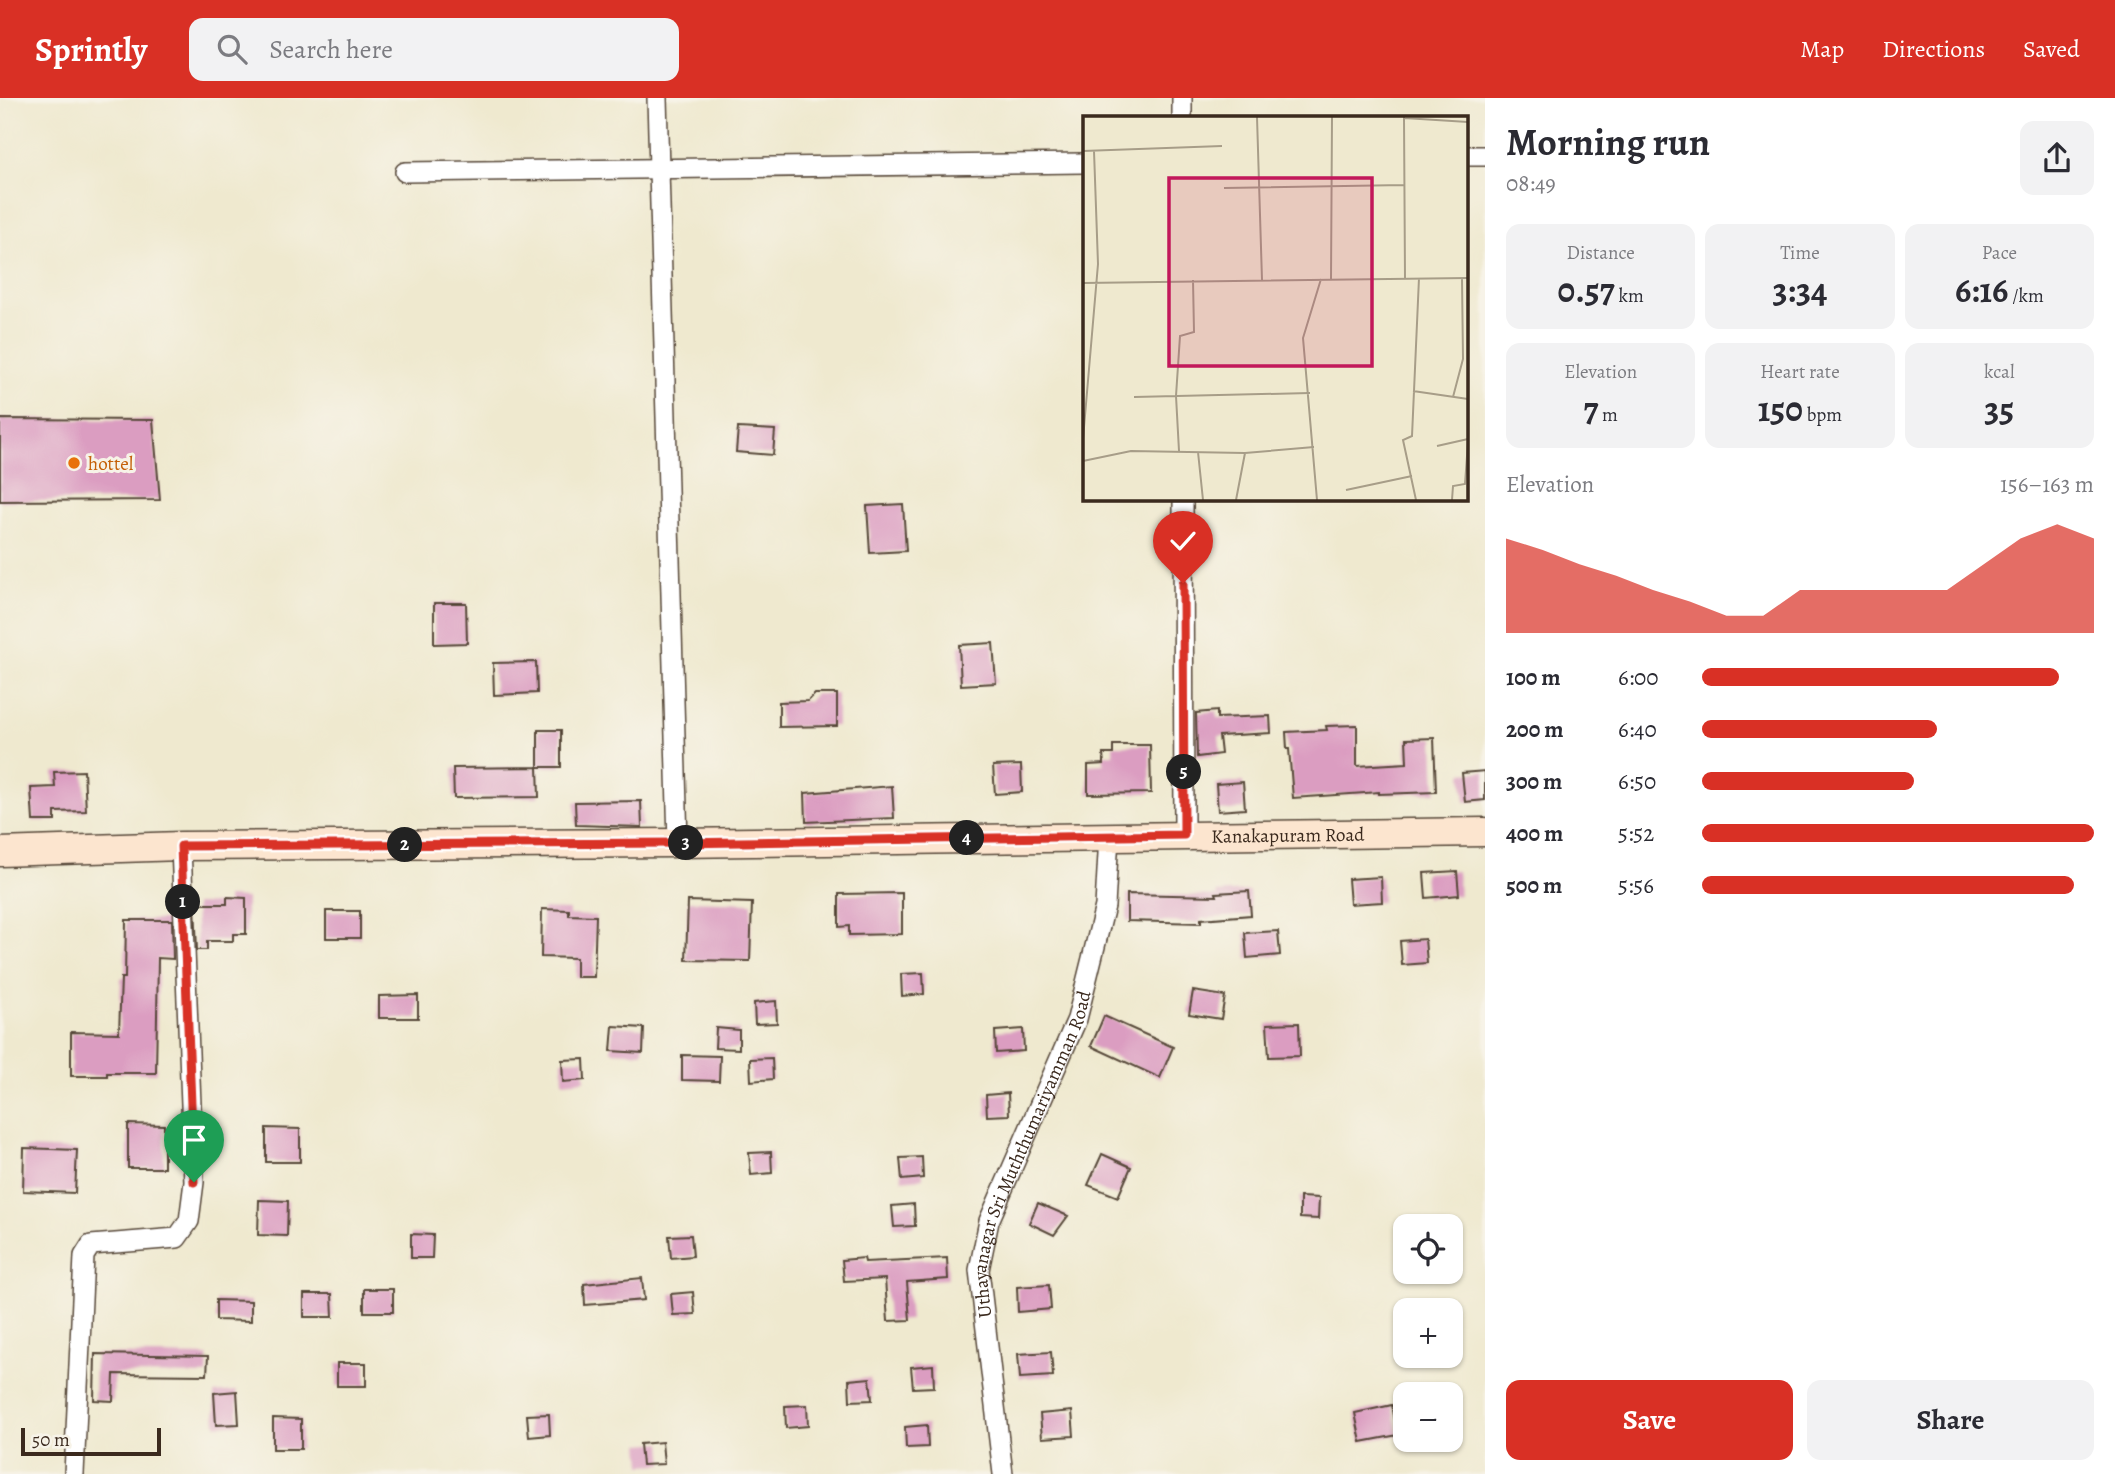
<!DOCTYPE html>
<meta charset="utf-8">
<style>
body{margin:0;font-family:Alegreya,serif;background:#f2f2f3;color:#2b2b33;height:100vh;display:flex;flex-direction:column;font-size:26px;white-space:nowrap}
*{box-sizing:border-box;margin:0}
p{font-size:23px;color:#7c7c81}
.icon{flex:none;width:38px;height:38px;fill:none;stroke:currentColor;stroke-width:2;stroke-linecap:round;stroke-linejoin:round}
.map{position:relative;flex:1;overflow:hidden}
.details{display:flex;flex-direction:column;background:#fff;width:630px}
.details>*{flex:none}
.fabs{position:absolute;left:1393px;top:1116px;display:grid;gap:14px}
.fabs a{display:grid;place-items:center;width:70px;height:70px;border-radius:14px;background:#fff;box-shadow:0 2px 5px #0004;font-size:35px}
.scale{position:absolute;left:21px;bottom:18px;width:140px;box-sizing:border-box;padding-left:7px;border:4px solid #3b2a1e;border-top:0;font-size:19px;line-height:24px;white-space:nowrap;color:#3b2a1e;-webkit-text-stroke:5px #f7f3e8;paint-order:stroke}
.pin{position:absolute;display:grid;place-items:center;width:60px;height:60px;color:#fff;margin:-72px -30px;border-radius:50% 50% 50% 0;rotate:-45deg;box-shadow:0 0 7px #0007}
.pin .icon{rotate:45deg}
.km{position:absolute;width:35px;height:35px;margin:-18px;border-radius:50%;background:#222;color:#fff;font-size:19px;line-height:35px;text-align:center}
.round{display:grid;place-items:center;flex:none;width:74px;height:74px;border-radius:14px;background:#f2f2f3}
.overview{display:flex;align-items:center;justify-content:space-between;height:119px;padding:0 21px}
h1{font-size:38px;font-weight:700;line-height:52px}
.stats{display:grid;grid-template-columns:repeat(3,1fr);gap:10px;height:119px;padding:7px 21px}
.stats div{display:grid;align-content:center;border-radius:14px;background:#f2f2f3;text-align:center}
.stats b{font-size:35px;font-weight:700}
.stats small{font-size:19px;font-weight:400}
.stats p{font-size:19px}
.chart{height:196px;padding:14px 21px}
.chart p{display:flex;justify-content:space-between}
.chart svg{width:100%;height:126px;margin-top:7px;fill:#d93025;opacity:.7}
.primary-button{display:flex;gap:14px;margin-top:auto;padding:14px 21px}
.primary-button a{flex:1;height:80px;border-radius:14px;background:#d93025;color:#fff;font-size:28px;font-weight:700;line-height:80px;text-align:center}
.primary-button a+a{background:#f2f2f3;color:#2b2b33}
ul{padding:0 21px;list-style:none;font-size:23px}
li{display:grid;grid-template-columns:112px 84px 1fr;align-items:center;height:52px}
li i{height:18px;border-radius:9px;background:#d93025}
header{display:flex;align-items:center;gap:42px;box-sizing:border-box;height:98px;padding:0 35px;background:#d93025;color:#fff}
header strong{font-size:33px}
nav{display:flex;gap:38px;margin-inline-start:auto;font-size:24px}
.search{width:490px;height:63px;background:#f2f2f3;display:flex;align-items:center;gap:18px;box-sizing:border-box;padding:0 24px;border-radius:14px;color:#7c7c81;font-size:26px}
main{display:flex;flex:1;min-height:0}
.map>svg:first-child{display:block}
</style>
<header>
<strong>Sprintly</strong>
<div class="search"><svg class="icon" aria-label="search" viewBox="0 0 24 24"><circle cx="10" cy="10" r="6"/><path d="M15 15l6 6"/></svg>Search here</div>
<nav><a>Map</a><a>Directions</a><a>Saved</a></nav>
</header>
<main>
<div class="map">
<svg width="1485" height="1376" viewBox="0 0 1485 1376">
<rect width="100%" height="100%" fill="#f7f3e8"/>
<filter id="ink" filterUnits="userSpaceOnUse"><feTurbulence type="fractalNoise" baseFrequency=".0143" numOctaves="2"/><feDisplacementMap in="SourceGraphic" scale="14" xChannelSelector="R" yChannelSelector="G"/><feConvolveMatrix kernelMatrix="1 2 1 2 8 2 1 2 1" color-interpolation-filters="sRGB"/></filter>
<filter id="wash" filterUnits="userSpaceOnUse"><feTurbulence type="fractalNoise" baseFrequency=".00686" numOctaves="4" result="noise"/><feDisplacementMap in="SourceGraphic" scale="28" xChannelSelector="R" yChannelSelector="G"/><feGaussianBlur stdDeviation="1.57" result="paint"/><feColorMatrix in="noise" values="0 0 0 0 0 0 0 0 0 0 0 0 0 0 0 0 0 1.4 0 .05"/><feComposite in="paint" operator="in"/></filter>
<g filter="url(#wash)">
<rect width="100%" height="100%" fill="#efe9cf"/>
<g id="blocks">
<path fill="#db9dc1" d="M0,321L153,322L160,402L0,403Z
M738,330L775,332L773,357L736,354Z
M903,406L906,453L870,455L867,408Z
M434,505H466L467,545L434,546Z
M993,545L996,585L961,587L959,547Z
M536,564L537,595L494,597L493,565Z
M815,596H837V628L779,629V604L808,603Z
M1217,613V620L1270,618L1271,635L1219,638L1221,656L1197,659L1196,615Z
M1357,627V668L1407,665L1406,641L1434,640L1436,694L1379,696V694L1293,700L1289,651H1287L1286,634L1327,632L1326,628Z
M538,632H561V669H538Z
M1113,647H1150L1151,695L1088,696V667L1104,666L1103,656H1113Z
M1021,667L1022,694L995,696L993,668Z
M538,669L539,699L454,700L453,670Z
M84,673L86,713L55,714V723H33L31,690L55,689L54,674Z
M1485,673V702L1465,704L1462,675Z
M1243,684L1245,711L1218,713L1216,686Z
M892,688L894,720L806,724L805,695Z
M641,703L642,729L576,727L575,704Z
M1457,773L1459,797L1426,800L1424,775Z
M1381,779L1382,804L1350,806L1348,781Z
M1249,793L1251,817L1201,821V825L1127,823V796L1217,798L1216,795Z
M902,795V836L849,837V828L839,829V796Z
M227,799L246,800V836H233V843H207V852H197L195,806H227Z
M688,803L752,805L750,863L686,862Z
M542,811L569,812V817L596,818L594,879H576V860L541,859Z
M326,813H360V840H326Z
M126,822H172L173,861L158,860L156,975H107V978H71V934L119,935L121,880H125Z
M1278,833L1280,857L1247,860L1245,835Z
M1425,841L1427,865L1402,867L1400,843Z
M923,875L924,896L902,898L901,876Z
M1193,893L1225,898L1221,921L1189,916Z
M418,897V920H379V898Z
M776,903L777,925L755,926L754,905Z
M1104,918L1173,949L1160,980L1091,948Z
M1299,925L1300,958L1269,959L1267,926Z
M613,928L644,930L643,955L611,953Z
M716,930L739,932V951L715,950Z
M1023,931L1024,953L996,955L995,933Z
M682,957L720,958L719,983L682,982Z
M772,960L773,981L751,983L750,961Z
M584,961L585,982L563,984L562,962Z
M1008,995L1009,1017L987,1018L986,997Z
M128,1026L164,1027V1070H128Z
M266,1030L300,1031V1064H266Z
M24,1050L77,1052L75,1095L23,1093Z
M771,1054L772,1075L751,1077L749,1055Z
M1102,1056L1131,1069L1118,1099L1088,1087Z
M922,1059L923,1080L902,1082L900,1060Z
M1300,1099L1319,1100L1318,1121L1300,1120Z
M259,1102L288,1103L287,1138L258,1137Z
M1038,1105L1068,1118L1054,1137L1029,1125Z
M914,1106L915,1128L894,1129L892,1108Z
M411,1136L433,1137L432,1160H411Z
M691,1137L693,1158L671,1160L669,1138Z
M864,1160L865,1164L947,1160L948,1181L907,1184L910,1222L888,1223L885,1181L844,1183L842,1162Z
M642,1180L644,1202L585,1207L584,1186Z
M1049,1187L1051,1211L1018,1214L1017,1189Z
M364,1191H393V1214H364Z
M693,1194L695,1216L673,1217L671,1196Z
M304,1196H332L333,1219H304Z
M216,1202L251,1203V1223L216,1222Z
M1051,1254L1053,1278L1020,1280L1018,1256Z
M95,1256L208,1258L207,1277L114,1276L113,1303L94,1302Z
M337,1265H366V1288H337Z
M933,1267L934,1289L913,1290L911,1269Z
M870,1280L872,1302L850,1303L849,1282Z
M237,1293L239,1326L216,1327L214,1295Z
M807,1307L808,1328L786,1330L785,1308Z
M1392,1307L1398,1337L1361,1344L1355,1315Z
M1072,1313L1074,1338L1042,1340L1040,1316Z
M549,1316L550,1337L529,1339L527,1317Z
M273,1320L301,1321V1351H273Z
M927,1327L928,1349L906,1350L905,1329Z
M662,1344L664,1366L642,1367L640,1346Z"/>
</g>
</g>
<g filter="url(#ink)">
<use href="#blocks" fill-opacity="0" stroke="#564739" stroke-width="2"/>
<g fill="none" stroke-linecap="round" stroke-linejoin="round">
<g stroke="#564739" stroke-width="22">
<g id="street">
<path d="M657,0L678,745"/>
<path d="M1182,19V0"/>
<path d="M1466,58H1485"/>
<path d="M405,74L1084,65"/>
<path d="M1183,401L1184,737"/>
<path d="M74,1376L84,1158L91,1147L177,1140L189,1123L194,1084L181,748"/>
<path id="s1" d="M1003,1376L979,1172L989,1123L1077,921L1105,808L1109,738"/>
</g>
</g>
<g stroke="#564739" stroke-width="31">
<g id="secondary">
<path id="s2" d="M0,754L181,748L678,745L1485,734"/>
</g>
</g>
<use href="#street" stroke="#fff" stroke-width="19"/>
<use href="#secondary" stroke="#fce5cf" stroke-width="28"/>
</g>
</g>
<g fill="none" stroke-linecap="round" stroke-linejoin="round" filter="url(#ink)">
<g stroke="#fff" stroke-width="14">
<path id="route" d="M194,1084L181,748L678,745L1184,737L1183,485"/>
</g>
<use href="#route" stroke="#d93025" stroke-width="9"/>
</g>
<circle fill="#e8710a" stroke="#f7f3e8" stroke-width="2.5" cx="74" cy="365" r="7"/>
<g text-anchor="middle" stroke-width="6" stroke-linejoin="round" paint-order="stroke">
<g font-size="19" fill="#c56008" stroke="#f7f3e8" text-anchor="start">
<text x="88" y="372">hottel</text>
</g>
<g font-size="19" fill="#3b2a1e" stroke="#f7f3e8">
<text dy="7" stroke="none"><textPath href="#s2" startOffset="1288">Kanakapuram Road</textPath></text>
<text dy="7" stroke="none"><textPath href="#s1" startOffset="331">Uthayanagar Sri Muththumariyamman Road</textPath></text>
</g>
</g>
<g transform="translate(1083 18)">
<rect width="385" height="385" fill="#efe9cf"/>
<path fill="none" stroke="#a79d88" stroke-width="2" d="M174,1L179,164M321,1L322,162M321,2L385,6M0,35L139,30M141,72L321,69M248,163L249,1M0,167L385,162M330,275L385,283M51,281L227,277M370,281L380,243L379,162M0,323L15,148L11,35M354,330L385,323M96,335L93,280L97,220L111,216L110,164M115,336L120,384M0,345L48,335L162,337L231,331M263,374L329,360M153,384L162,337M234,384L220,222L238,163M333,384L320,324L329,320L336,162M369,384L370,370L382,368L385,326"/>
<path fill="#c2185b" fill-opacity="0.15" stroke="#c2185b" stroke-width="3.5" d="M86,62H289V250H86Z"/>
<rect width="385" height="385" fill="none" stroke="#3b2a1e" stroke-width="3.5"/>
</g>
</svg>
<div class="fabs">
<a><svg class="icon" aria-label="locate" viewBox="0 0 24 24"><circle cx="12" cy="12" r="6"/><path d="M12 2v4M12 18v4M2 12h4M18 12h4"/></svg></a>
<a>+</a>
<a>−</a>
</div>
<div class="scale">50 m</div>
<div class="pin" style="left:194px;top:1084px;background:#1e9e55"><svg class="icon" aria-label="arrive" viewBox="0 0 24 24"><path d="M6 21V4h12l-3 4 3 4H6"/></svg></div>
<div class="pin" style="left:1183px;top:485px;background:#d93025"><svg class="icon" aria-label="check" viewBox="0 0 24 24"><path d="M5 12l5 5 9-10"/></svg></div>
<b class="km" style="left:183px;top:804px">1</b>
<b class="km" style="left:405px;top:747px">2</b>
<b class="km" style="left:686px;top:745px">3</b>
<b class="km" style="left:967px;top:740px">4</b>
<b class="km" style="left:1184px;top:674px">5</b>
</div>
<section class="details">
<div class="overview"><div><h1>Morning run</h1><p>08:49</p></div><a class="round"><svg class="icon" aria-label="share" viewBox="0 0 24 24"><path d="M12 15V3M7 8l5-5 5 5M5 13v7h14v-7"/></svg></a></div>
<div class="stats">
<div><p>Distance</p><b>0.57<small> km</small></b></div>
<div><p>Time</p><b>3:34</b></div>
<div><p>Pace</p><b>6:16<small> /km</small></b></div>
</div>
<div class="stats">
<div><p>Elevation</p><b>7<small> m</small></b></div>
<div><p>Heart rate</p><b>150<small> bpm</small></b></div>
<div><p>kcal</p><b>35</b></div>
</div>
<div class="chart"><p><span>Elevation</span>156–163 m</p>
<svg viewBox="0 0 160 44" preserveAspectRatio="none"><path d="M0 44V11L10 15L20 20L30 24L40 29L50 33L60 38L70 38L80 29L90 29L100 29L110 29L120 29L130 20L140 11L150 6L160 11V44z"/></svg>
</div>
<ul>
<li><b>100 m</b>6:00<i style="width:91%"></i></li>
<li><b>200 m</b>6:40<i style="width:60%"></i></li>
<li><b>300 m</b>6:50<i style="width:54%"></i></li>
<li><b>400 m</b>5:52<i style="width:100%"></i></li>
<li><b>500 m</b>5:56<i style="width:95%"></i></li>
</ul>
<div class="primary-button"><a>Save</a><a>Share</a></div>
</section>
</main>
